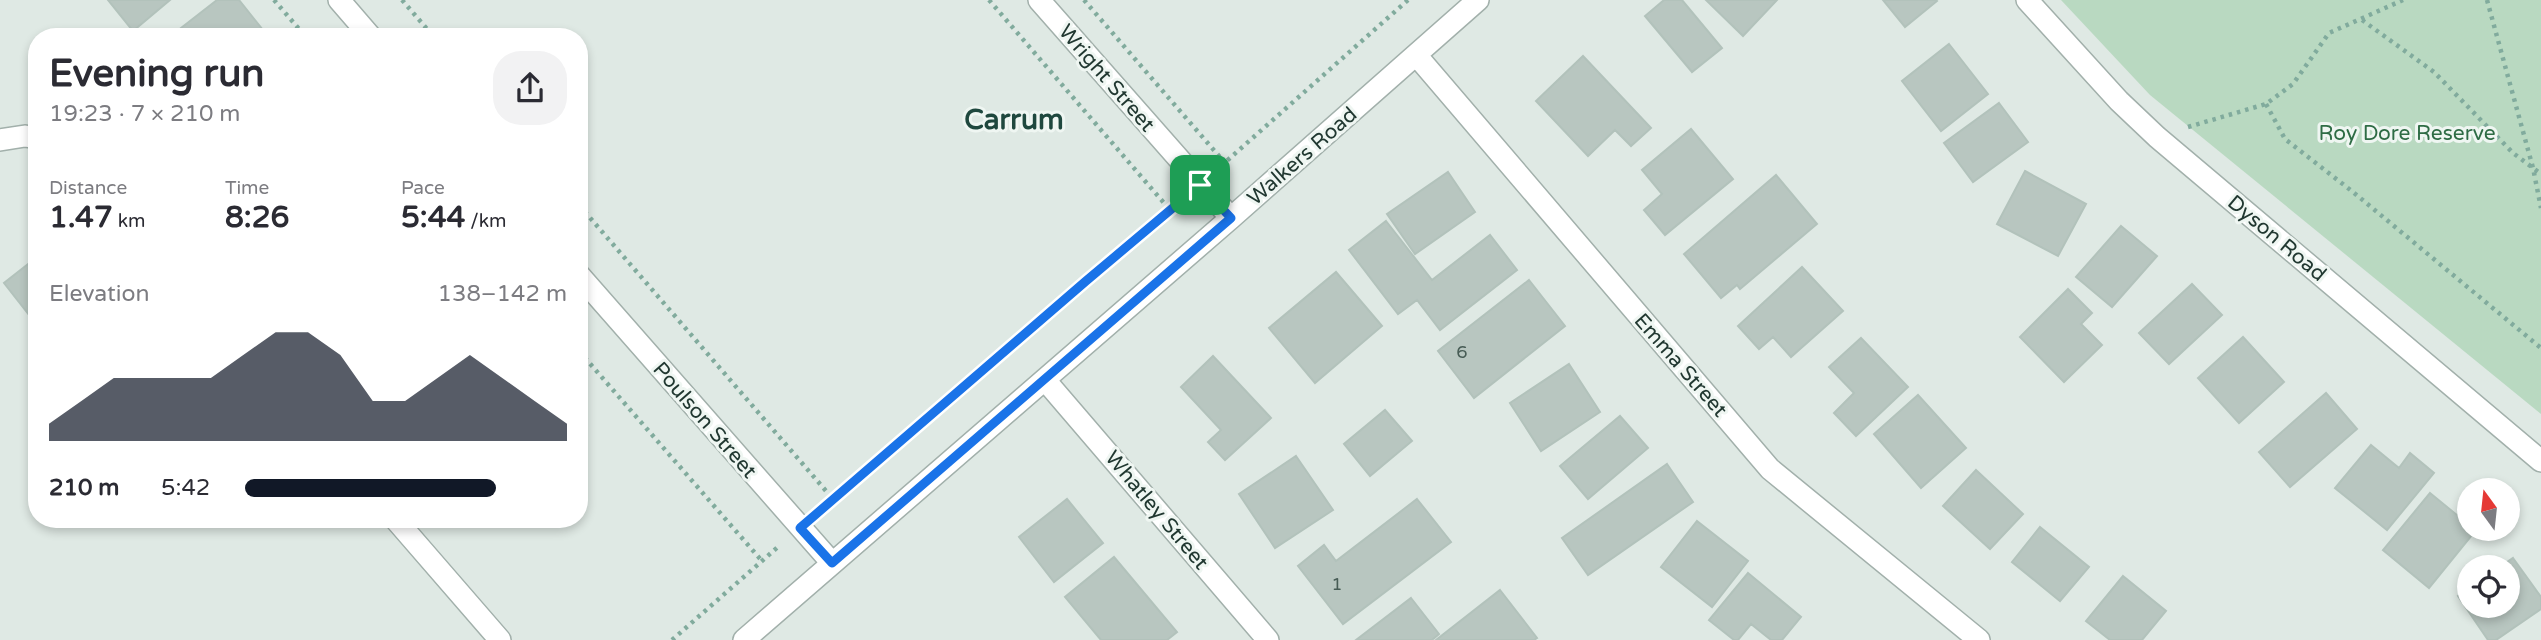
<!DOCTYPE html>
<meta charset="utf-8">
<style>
body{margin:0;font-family:"Varela Round",sans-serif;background:#f2f2f3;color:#2b2b33;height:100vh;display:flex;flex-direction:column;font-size:26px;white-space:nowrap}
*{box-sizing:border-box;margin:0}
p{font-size:23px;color:#7c7c81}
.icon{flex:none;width:38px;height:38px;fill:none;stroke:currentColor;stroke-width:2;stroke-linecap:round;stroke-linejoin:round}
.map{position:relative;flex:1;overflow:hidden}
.drawer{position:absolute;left:28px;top:28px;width:560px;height:500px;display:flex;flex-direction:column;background:#fff;border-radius:28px;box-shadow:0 4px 10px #0003}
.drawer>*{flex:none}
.needle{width:46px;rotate:345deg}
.fabs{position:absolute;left:2457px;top:478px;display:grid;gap:14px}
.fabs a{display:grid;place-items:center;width:63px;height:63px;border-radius:50%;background:#fff;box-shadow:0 4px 10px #0003;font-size:35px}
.pin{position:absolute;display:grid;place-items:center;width:60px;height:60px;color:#fff;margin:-30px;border-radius:14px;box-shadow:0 4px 10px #0006}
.round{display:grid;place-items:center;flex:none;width:74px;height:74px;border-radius:28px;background:#f2f2f3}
.headline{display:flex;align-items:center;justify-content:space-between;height:119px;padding:0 21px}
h1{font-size:38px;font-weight:700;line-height:52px}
.stats{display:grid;grid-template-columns:repeat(3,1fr);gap:10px;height:119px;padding:7px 21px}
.stats div{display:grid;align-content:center}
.stats b{font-size:30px;font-weight:700}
.stats small{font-size:19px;font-weight:400}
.stats p{font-size:19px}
.chart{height:196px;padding:14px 21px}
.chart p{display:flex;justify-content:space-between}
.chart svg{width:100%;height:126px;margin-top:7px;fill:#111827;opacity:.7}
ul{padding:0 21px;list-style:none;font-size:23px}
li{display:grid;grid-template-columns:112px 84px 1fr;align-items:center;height:52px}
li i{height:18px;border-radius:9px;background:#111827}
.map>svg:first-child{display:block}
</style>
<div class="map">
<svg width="2541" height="640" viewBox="0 0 2541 640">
<rect width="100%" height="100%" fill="#dfe9e4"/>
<path fill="#b9d9c1" d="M2061,0H2541V414L2150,95Z"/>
<path fill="#b8c6c0" stroke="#b2c2bb" stroke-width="2" d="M108,0H170L133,31Z
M217,0H239L267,35L173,37L172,35Z
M1664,0H1682L1722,48L1692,72L1645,16Z
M1706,0H1777L1743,36Z
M1883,0H1936L1937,1L1905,27Z
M1949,44L1988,94L1941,131L1902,81Z
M1583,56L1651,128L1631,146L1615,130L1588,156L1536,101Z
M1999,103L2028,142L1973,182L1944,143Z
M1691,129L1733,179L1665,235L1644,210L1662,194L1642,170Z
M2025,171L2086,204L2058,256L1997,224Z
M1448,172L1475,212L1415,254L1387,214Z
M1776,175L1817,224L1740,289L1737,285L1721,298L1684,254Z
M1386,221L1432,280L1490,235L1517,270L1440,330L1417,300L1398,314L1349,250Z
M2121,226L2157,256L2112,307L2076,277Z
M37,257V325L4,283Z
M1802,267L1843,311L1791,357L1773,337L1759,349L1738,326Z
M1336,272L1382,326L1315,383L1269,328Z
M1529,280L1565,326L1474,398L1438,351Z
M2192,284L2222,315L2169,364L2139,333Z
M2068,289L2092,313L2081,324L2102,345L2064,382L2020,337Z
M2243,337L2284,382L2239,423L2198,378Z
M1861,338L1908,387L1856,436L1834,413L1854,393L1829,367Z
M1213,356L1271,418L1225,460L1208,442L1221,430L1181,387Z
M1569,364L1600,412L1541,451L1510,403Z
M2326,393L2357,429L2290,487L2259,452Z
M1918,395L1966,448L1921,488L1874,434Z
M1385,410L1412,441L1370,476L1344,444Z
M1620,416L1648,448L1588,499L1560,466Z
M2371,445L2399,468L2410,453L2434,473L2387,530L2335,488Z
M1296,456L1333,510L1275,548L1239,494Z
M1667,464L1693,502L1588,575L1562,538Z
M1976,470L2023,514L1990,549L1943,506Z
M2430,493L2469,525V528L2476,530L2429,588L2383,550Z
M1067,499L1103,543L1054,582L1019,537Z
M1417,499L1451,542L1343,624L1298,566L1324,545L1336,561Z
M1697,521L1748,561L1712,607L1661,567Z
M2040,527L2089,567L2060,601L2012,562Z
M1114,557L1177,632L1167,640H1101L1065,597Z
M2513,558L2541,597V609L2496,640H2488L2458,596L2469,588V606H2508V567H2500Z
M1748,573L1801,617L1782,640H1771L1751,624L1738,640H1734L1709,620Z
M2123,576L2166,611L2142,640H2110L2086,621Z
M1500,590L1537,638L1534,640H1436Z
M1411,598L1439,634L1432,640H1356Z"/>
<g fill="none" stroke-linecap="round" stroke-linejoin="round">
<g stroke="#a2b0ab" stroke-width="24">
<path id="street" d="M339,0L371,37
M1039,0L1231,218
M2027,0L2119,101L2157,137L2541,461
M1417,56L1770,469L1979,640
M0,140L25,136L37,138
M579,275L832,563
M1045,380L1268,640
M396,520L500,640
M744,640L1231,218L1478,0"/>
</g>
<path stroke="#81ab9d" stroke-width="4.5" stroke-dasharray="3.5 5" stroke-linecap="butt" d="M274,0L306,37
M402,0L434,37
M989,0L1170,210
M1084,0L1225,163
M2487,0L2533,168L2541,208
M2362,20L2434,72L2513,153L2541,174
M2266,104L2285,139L2353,192L2541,348
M2188,127L2266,104L2293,84L2329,33L2403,0
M1221,166L1408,0
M579,205L833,499
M579,351L762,561
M823,508L1180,202
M672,640L779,546"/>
<use href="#street" stroke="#fff" stroke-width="21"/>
</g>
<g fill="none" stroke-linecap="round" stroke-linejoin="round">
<g stroke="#fff" stroke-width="14">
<path id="route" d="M1200,185L1231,218L832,563L800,528L1086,281Z"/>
</g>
<use href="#route" stroke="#1a73e8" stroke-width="9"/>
</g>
<g text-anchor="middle" stroke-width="6" stroke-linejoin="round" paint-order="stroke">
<g font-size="18" fill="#475c55">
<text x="1462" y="358">6</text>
<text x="1337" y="590">1</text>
</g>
<g font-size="21" fill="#213831" stroke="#eff6f2">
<text transform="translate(1107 78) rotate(49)" y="7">Wright Street</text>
<text transform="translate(1302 156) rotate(-41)" y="7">Walkers Road</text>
<text transform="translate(2277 238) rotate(40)" y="7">Dyson Road</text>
<text transform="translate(1681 365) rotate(49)" y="7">Emma Street</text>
<text transform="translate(705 420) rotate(49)" y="7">Poulson Street</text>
<text transform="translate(1157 510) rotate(50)" y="7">Whatley Street</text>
</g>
<g font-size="21" fill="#2e6c45" stroke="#eff6f2">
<text x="2407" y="140">Roy Dore Reserve</text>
</g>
<g font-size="28" font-weight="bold" fill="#1f483e" stroke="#eff6f2">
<text x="1014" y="129">Carrum</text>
</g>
</g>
</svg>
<div class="fabs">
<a><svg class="needle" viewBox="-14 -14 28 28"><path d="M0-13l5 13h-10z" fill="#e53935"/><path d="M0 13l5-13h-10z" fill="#7c7c81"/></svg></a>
<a><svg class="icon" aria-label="locate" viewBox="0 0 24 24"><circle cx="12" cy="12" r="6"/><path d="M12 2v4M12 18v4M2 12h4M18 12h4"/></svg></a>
</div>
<div class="pin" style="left:1200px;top:185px;background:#1e9e55"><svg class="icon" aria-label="arrive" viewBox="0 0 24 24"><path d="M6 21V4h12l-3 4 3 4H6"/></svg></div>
<section class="drawer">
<div class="headline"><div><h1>Evening run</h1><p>19:23 · 7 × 210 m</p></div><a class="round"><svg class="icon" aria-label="share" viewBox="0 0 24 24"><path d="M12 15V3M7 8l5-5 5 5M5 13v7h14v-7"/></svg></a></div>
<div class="stats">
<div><p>Distance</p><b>1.47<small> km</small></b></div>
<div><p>Time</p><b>8:26</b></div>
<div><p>Pace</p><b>5:44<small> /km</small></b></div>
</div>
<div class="chart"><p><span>Elevation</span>138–142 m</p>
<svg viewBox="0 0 160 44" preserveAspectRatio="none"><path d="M0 44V38L10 30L20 22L30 22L40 22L50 22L60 14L70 6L80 6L90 14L100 30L110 30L120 22L130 14L140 22L150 30L160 38V44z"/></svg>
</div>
<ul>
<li><b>210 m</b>5:42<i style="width:78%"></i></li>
</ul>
</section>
</div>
